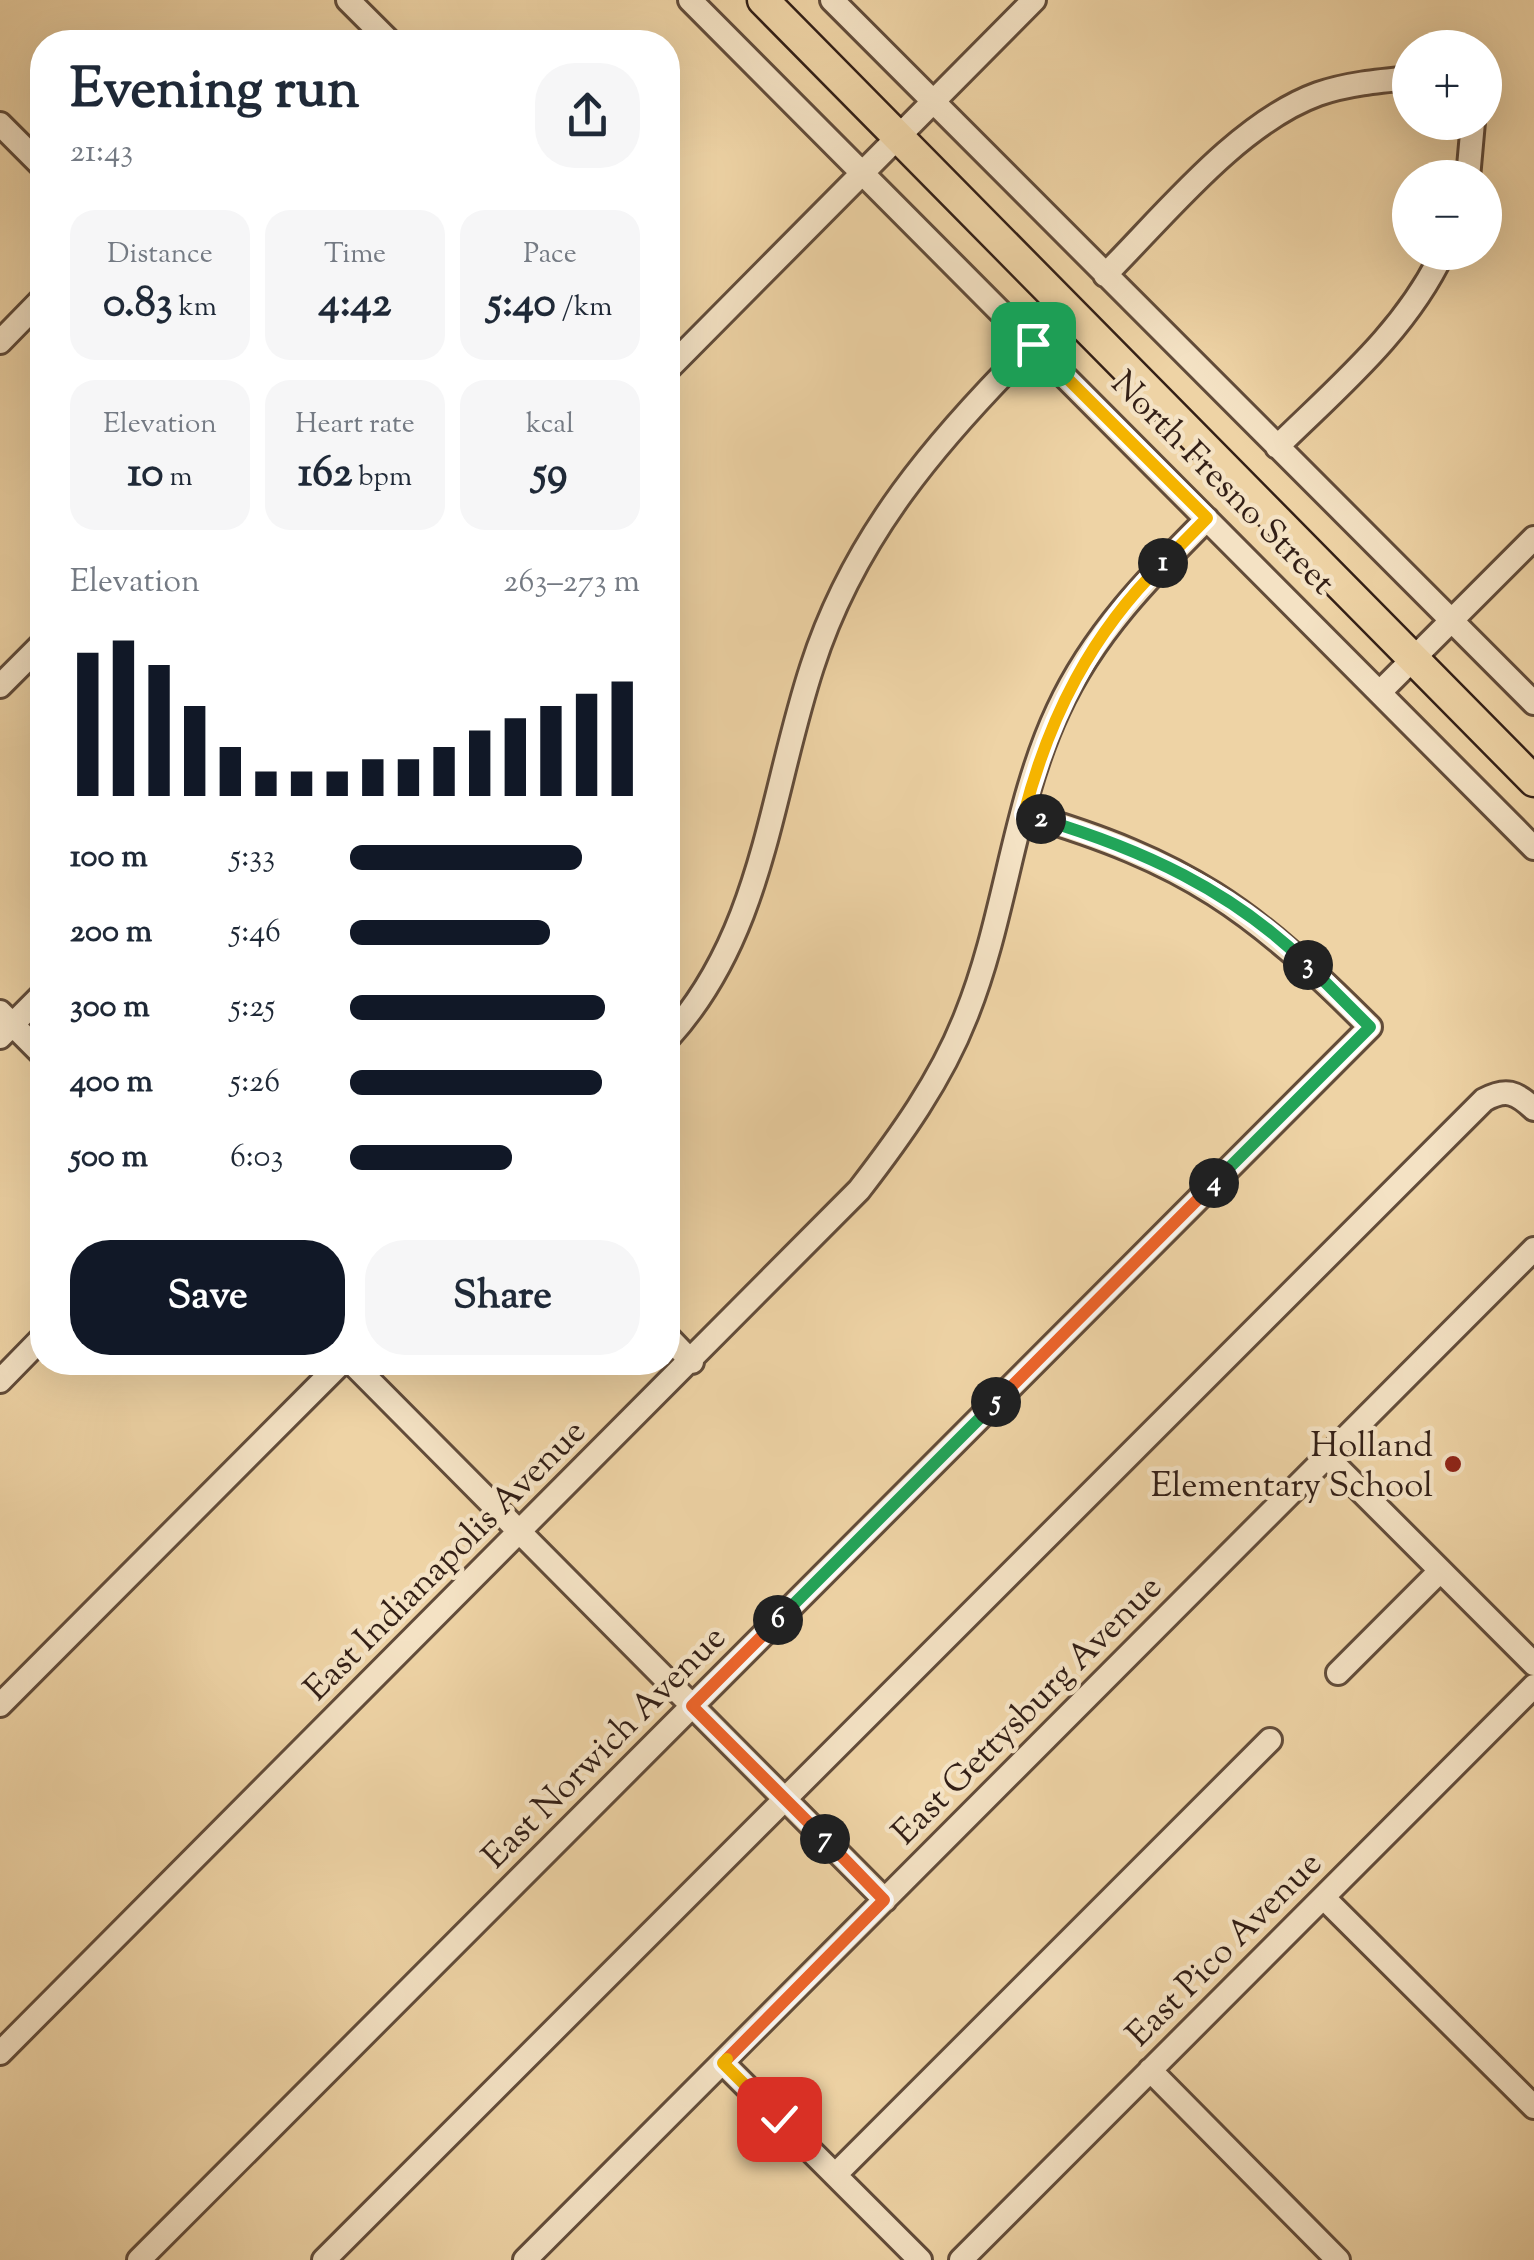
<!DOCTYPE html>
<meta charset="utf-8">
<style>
body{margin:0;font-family:"Sorts Mill Goudy",serif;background:#f6f6f7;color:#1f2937;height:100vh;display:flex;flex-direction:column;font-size:38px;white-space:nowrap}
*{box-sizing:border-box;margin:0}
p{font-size:32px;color:#747a83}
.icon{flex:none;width:55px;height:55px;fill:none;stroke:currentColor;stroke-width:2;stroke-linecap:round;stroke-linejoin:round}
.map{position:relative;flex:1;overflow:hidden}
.side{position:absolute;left:30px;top:30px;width:650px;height:1345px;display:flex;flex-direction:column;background:#fff;border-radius:40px;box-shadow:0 10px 40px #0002}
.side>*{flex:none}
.fabs{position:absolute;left:1392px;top:30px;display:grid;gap:20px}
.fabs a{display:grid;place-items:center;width:110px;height:110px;border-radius:50%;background:#fff;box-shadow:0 10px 40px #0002;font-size:50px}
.pin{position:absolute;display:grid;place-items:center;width:85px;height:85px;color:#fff;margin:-42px;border-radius:20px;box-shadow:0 5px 15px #0006}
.km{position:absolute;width:50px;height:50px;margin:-25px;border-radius:50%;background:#222;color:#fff;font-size:28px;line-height:50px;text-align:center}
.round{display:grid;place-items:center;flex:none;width:105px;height:105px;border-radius:40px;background:#f6f6f7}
.summary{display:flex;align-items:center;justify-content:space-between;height:170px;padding:0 40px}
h1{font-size:55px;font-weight:800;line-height:75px}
.metrics{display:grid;grid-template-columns:repeat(3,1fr);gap:15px;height:170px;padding:10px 40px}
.metrics div{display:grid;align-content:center;border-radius:25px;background:#f6f6f7;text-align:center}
.metrics b{font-size:42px;font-weight:800}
.metrics small{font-size:28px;font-weight:400}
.metrics p{font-size:28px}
.chart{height:280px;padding:20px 40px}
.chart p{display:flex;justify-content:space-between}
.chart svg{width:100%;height:180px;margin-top:10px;stroke:#111827;stroke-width:6}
.primary-button{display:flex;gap:20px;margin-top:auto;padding:20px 40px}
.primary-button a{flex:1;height:115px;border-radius:40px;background:#111827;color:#fff;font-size:40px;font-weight:800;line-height:115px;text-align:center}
.primary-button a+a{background:#f6f6f7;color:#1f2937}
ul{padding:0 40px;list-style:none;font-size:32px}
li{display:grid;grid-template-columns:160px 120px 1fr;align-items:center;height:75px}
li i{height:25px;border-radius:12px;background:#111827}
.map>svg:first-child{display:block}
</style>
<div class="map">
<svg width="1534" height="2260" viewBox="0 0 1534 2260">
<rect width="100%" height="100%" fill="#eed3a5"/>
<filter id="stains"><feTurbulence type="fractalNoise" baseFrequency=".002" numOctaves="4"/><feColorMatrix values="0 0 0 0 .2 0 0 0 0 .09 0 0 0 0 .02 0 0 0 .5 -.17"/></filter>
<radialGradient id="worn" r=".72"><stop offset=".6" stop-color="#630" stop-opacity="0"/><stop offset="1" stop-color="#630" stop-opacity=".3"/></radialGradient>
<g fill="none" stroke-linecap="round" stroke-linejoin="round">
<g stroke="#624c3a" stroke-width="28">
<path id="minor" d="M348,0L390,42
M690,0L1534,848
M832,0L1534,703
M0,124L42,166
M1468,178L1473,122
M1105,275C1164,216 1238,123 1318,94C1347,84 1379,81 1410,78
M0,342L42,299
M668,369L1034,0
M1277,447C1338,387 1406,331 1443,252
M0,686L42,644
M1380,692L1534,538
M0,1012L42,1054
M0,1037L42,995
M668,1038C763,934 770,795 812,667C854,536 938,439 1033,344
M668,1337L692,1362
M351,1362L885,1900
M0,1381L42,1338
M1327,1457L1534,1664
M1338,1673L1440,1571
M0,1705L342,1362
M1324,1898L1534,2107
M0,2053L859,1190C900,1137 941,1080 966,1016C1006,917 1013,806 1058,710C1093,634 1149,577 1207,519
M723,2063L920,2260
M1150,2070L1338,2260
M835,2175L1270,1740
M139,2260L1370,1027C1251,908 1188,862 1025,814
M324,2260L1484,1100C1506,1088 1516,1092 1534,1109
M525,2260L1534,1249
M961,2260L1534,1686"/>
</g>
<g stroke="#331f16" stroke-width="35">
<path id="major" d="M763,0L1534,781"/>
</g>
<use href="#minor" stroke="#f4e2c4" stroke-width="22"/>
<use href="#major" stroke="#eed3a5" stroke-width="30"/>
</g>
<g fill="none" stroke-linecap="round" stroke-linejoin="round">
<g stroke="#fff" stroke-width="20">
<path id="split-1" d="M1033,344L1207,518L1163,563"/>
</g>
<g stroke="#fff" stroke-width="20">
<path id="split-2" d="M1041,819L1024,814C1049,717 1091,634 1163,563"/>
</g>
<g stroke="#fff" stroke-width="20">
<path id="split-3" d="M1041,819C1141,849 1232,890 1308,965"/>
</g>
<g stroke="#fff" stroke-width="20">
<path id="split-4" d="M1214,1183L1370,1027L1308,965"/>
</g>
<g stroke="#fff" stroke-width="20">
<path id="split-5" d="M996,1402L1214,1183"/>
</g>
<g stroke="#fff" stroke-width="20">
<path id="split-6" d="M778,1620L996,1402"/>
</g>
<g stroke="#fff" stroke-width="20">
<path id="split-7" d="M778,1620L692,1706L825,1839"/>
</g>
<g stroke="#fff" stroke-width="20">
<path id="split-8" d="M727,2059L884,1900L825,1839"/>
</g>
<g stroke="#fff" stroke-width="20">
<path id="split-9" d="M727,2059L723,2063L779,2119"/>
</g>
<use href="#split-1" stroke="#f5b400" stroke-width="12"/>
<use href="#split-2" stroke="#f5b400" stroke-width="12"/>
<use href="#split-3" stroke="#22a559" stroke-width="12"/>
<use href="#split-4" stroke="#22a559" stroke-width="12"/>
<use href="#split-5" stroke="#f0652b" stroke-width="12"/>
<use href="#split-6" stroke="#22a559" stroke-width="12"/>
<use href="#split-7" stroke="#f0652b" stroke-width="12"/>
<use href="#split-8" stroke="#f0652b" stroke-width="12"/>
<use href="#split-9" stroke="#f5b400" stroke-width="12"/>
</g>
<circle fill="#8f2418" stroke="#f4e2c4" stroke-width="4" cx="1453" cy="1464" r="10"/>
<g text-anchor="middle" stroke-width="9" stroke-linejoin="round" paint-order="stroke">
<g font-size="35" fill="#331f16" stroke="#f4e2c4">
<text transform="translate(1224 482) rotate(45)" y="12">North Fresno Street</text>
<text transform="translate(444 1559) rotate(-45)" y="12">East Indianapolis Avenue</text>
<text transform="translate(1026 1709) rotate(-45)" y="12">East Gettysburg Avenue</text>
<text transform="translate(603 1746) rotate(-45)" y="12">East Norwich Avenue</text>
<text transform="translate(1223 1948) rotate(-45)" y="12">East Pico Avenue</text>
</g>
<g font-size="35" fill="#331f16" stroke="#f4e2c4" text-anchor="end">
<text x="1433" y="1456">Holland<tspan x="1433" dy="40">Elementary School</tspan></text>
</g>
</g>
<rect width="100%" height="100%" filter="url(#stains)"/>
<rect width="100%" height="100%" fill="url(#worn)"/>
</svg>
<div class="fabs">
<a>+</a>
<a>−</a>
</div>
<div class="pin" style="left:1033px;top:344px;background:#1e9e55"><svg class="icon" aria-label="arrive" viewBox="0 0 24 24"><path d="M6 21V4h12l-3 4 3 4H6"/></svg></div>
<div class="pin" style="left:779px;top:2119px;background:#d93025"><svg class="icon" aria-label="check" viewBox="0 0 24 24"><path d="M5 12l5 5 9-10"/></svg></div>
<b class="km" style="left:1163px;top:563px">1</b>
<b class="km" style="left:1041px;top:819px">2</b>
<b class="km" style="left:1308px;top:965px">3</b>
<b class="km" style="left:1214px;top:1183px">4</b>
<b class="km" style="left:996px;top:1402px">5</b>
<b class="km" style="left:778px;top:1620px">6</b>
<b class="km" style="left:825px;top:1839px">7</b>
<section class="side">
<div class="summary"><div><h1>Evening run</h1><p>21:43</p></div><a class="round"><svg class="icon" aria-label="share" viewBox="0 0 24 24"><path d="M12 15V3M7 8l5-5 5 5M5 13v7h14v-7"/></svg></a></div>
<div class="metrics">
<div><p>Distance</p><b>0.83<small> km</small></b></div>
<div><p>Time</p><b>4:42</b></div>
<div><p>Pace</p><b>5:40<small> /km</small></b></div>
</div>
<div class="metrics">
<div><p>Elevation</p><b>10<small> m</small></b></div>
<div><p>Heart rate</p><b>162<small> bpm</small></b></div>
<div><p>kcal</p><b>59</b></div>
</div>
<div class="chart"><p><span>Elevation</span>263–273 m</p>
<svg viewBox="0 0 160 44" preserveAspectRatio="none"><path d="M5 44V9M15 44V6M25 44V12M35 44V22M45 44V32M55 44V38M65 44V38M75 44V38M85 44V35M95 44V35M105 44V32M115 44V28M125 44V25M135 44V22M145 44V19M155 44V16"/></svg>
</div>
<ul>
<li><b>100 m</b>5:33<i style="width:80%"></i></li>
<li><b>200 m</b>5:46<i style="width:69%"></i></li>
<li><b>300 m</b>5:25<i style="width:88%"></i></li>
<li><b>400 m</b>5:26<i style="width:87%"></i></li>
<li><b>500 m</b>6:03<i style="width:56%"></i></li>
</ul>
<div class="primary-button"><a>Save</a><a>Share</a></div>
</section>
</div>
